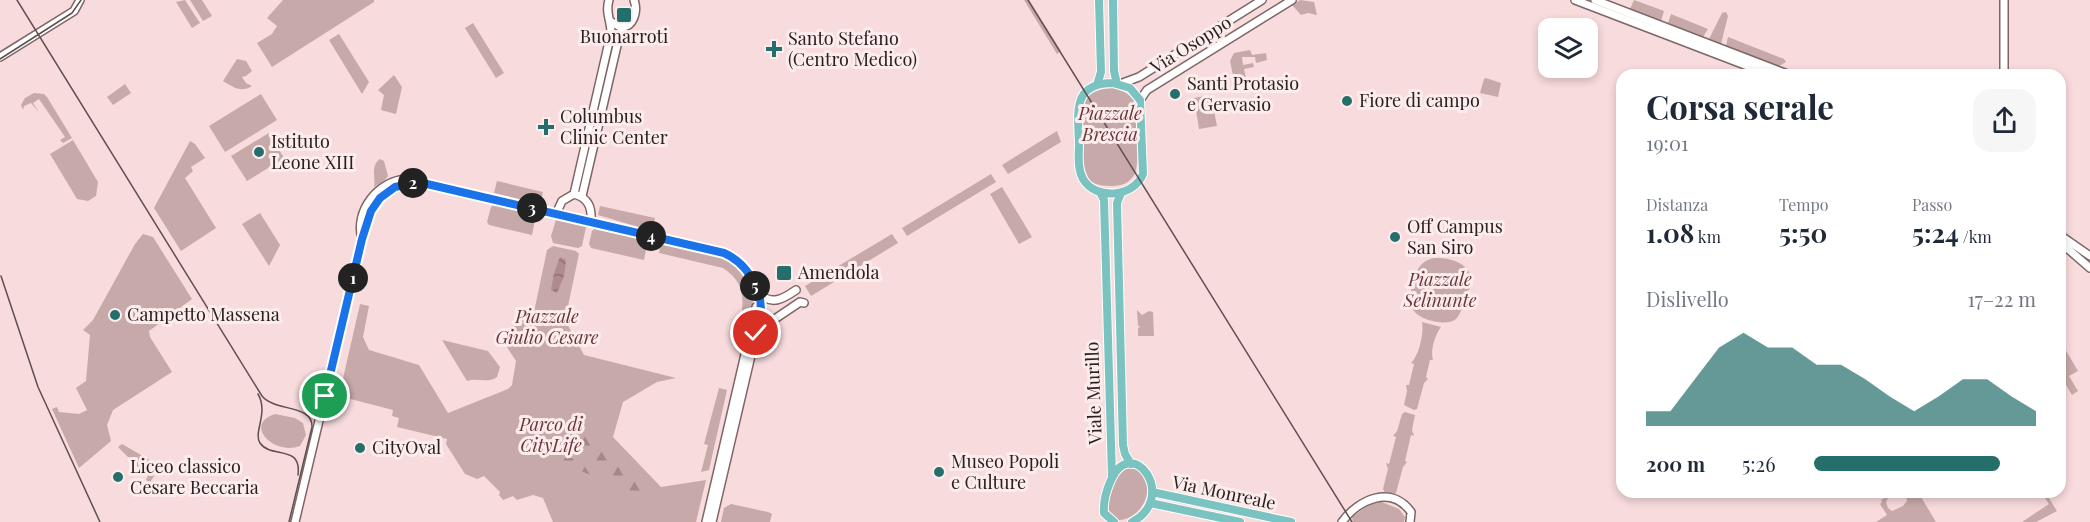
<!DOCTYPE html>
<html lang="it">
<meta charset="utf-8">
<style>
body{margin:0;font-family:"Playfair Display",serif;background:#f6f6f7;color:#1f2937;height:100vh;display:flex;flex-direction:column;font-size:22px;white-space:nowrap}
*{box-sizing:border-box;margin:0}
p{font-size:20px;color:#747a83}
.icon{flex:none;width:33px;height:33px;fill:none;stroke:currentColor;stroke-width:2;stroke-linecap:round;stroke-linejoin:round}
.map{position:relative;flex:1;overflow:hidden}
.drawer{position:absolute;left:1616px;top:69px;width:450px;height:429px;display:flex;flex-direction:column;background:#fff;border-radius:18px;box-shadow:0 3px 9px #0003}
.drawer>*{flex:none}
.tools{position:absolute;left:1538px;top:18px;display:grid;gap:12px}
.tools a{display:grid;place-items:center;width:60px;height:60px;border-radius:12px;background:#fff;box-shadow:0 3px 9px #0003;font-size:30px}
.pin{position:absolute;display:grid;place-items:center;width:51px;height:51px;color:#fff;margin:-26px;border:3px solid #fff;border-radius:50%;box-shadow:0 2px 6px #0007}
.km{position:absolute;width:30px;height:30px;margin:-15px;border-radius:50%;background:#222;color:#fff;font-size:16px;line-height:30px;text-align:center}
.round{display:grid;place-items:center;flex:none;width:63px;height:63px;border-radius:18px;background:#f6f6f7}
.head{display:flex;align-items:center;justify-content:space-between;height:102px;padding:0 30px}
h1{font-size:33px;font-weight:700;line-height:45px}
.stats{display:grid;grid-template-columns:repeat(3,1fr);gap:9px;height:102px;padding:6px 30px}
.stats div{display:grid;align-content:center}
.stats b{font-size:26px;font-weight:700}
.stats small{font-size:16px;font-weight:400}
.stats p{font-size:16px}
.chart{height:168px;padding:12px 30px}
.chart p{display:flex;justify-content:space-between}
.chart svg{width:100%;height:108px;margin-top:6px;fill:#246f6c;opacity:.7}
ul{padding:0 30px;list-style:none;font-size:20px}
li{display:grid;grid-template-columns:96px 72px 1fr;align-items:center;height:45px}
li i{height:15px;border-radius:8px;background:#246f6c}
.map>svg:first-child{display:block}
</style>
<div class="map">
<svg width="2090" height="522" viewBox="0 0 2090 522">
<defs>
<pattern id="forest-firs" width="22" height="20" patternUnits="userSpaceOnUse" patternTransform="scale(1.5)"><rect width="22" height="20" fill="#c7a9a9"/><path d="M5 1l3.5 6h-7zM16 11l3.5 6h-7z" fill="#a28989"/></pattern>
<pattern id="water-waves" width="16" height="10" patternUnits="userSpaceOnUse" patternTransform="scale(1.5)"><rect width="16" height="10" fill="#b08b8d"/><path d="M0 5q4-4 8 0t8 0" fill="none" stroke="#8f7173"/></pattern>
</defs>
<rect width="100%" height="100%" fill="#f8dbdc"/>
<path fill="#c7a9a9" d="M185,0L200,23L192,28L176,2Z
M190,0H202L212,16L203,21Z
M283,0H374V2L272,67L257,43L272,34L277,26L267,18Z
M1024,0H1029L1061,51L1057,54Z
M1300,0L1314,2L1317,15L1308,13L1301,15L1292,5Z
M1634,0L1664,11L1661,21L1630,9Z
M1726,12L1728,16L1721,44L1709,39L1722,13Z
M1671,14L1708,29L1703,37L1668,23Z
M473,23L504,73L496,78L465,28Z
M339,34L369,82L362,94L329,40Z
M1728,37L1784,59L1786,62L1779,66L1726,46Z
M1250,50L1252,55L1266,53L1267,60L1256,63L1255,57H1242L1243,65L1253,63L1254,67L1244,69L1246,78L1234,80L1230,61L1234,53Z
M237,59L246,61L252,71L246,76L242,77L246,83L252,86C241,93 233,87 223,81Z
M394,75L402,87L396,114L381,110L384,95L378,90Z
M1486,78L1501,83L1498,97L1480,93L1484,79Z
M125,84L131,93L113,105L107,97Z
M1112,88C1121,90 1130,93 1135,102C1139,110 1140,167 1134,175C1129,184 1120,186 1110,186C1104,186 1097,185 1092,182C1079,172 1081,120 1083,105C1088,92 1099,89 1112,88Z
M34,93L44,94L47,97L72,138L63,143L60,140L65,137L39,99L33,103L39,112L31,103L24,106L23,110L21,105L25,98Z
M261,94L277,120L225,152L209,126Z
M1211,95L1217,126L1199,129L1194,98Z
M1057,131L1061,142L1008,174L1002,165Z
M269,133L284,158L247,181L231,156Z
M73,140L98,182L96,196L88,201L77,199L50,154Z
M190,141L195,144L205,158L191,167L193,171L185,178L216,228L181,251L154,208Z
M380,159L384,161L388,176L385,180L374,187C376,178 370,166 380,159Z
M991,174L996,182L907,236L902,228Z
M497,181L543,192L540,204L494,193Z
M1002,187L1032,237L1019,244L990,194Z
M494,205L536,215L532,235L489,225L487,222L491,207Z
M600,206L655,218L652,231L598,215Z
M260,213L280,245L269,266L242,224Z
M556,220L586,227L582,246L578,248L553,243L551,236Z
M594,229L648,240L644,260L591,248L589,244L592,231Z
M143,234L153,237L192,299L149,331L150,337L172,372L113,410L107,425L111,441L79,468L52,409L57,407L59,412L79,414L87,410L76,388L86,381L90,335L83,330L93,320L135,244Z
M892,234L898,243L811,296L805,286Z
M661,243C698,252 753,254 753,305C753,318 748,333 745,346L735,344C741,314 753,287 723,268L659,253Z
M553,246L576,251L579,254L565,320L584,355L676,378L657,382L623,402L613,437L661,487L706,480L696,522H553L543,498L533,495L517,500L513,496L503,500L499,495L500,492L484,476L477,479L465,474L446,444L447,439L397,427L399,418L392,416L393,410L339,396L360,304L369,306L363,337L369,350L419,365L448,413L508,389L512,385L516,361L501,338L508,339L510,327L534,312L547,250Z
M1434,258C1447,257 1470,262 1471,279C1472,285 1468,292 1466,298C1463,304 1461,314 1456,319C1449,325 1436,322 1428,320C1420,317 1414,313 1410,305C1411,287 1413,262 1434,258Z
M1137,310L1142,315L1149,311L1153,312L1154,336H1138V329L1140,326H1138Z
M1422,322L1441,327C1435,335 1430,351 1433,360H1430L1426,377L1428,379L1424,383L1417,409L1414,410L1404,405L1407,391L1406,385H1409L1414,364L1411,363C1419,355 1424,334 1422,322Z
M442,340L488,351L500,367L497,377C487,384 477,377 467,381Z
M2065,349L2078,371L2069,376L2078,391L2072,395L2060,375V353Z
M719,388L727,390L709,470L701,472L708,445L704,444Z
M1405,412L1415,415L1412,430L1414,436L1411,435L1405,461L1407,462L1403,467L1396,493L1392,495L1385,493L1383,489L1388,469L1386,463L1389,464L1396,437L1393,436L1397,431L1402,414Z
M275,414L295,418L303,423L306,435L300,446C273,456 243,424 275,414Z
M122,444L160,466L146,489L143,485L148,482L146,479L148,477L118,447Z
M1131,467C1162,475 1145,521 1118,520L1109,513C1104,498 1115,471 1131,467Z
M1902,492H1918L1936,522H1876L1887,515L1880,504L1882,502L1881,500L1889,496L1886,502L1888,508L1892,511L1903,506L1907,501L1906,495Z
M2041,492H2045L2057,511L2036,522H2022L2049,504Z
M1379,501L1399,509L1405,517L1404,522H1353L1352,517L1373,502Z
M731,504L768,512L772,514L770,522H721L724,508Z"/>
<path fill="url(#forest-firs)" d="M578,432L597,435L618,452L653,491L630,495L624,493L600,479L543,455Z"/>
<path fill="url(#water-waves)" d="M560,257L566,260L564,276L557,293L551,290L554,273Z"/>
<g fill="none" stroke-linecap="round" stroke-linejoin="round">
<g stroke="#7e6667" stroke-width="10">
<path id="secondary" d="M1575,0L1771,75
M1595,0L1790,75
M2004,0V75
M610,21L620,27C634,28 638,11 634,0
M0,57L74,11L80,0
M1120,84L1139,77L1262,0
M1140,100L1147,90L1292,0
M574,194L611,33C611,20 605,13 609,0
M582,196L619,37L623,28
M556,214L562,201L574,194C589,198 592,208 591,222
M2060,235L2090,256
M362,239C354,211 378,181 406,179L724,253C746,263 762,288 761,313L712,522
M2060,242L2090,268
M758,293C772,306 783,299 796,290
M757,331L800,302L804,303
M295,522L362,239C366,231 367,221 370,212C377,195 395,184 413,183
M706,522L756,307
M1342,522C1358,500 1391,484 1411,512L1410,522"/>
</g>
<g stroke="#fff" stroke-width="10">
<path id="primary" d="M1113,0L1114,71L1117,84
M1113,83L1130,88L1140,100L1143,174C1134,197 1096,201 1083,179C1077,168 1079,154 1079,143C1078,112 1072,83 1113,83Z
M1097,85L1101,72L1099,0
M1100,192L1104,200L1112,477
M1121,193L1117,203L1123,445L1125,454L1131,464
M1152,492L1291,522
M1150,503L1240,522
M1114,522L1104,513C1103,501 1106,491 1111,480C1132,433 1179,497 1132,522"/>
</g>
<use href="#secondary" stroke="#fff" stroke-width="7"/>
<use href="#primary" stroke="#7ac3c1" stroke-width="8"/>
<path stroke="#5f5050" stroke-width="1.5" d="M17,0L262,396C275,412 313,404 312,427L289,522
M1028,0L1352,522
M0,59L72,13L81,0
M258,394C269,413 253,432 260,443C271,459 302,444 298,475"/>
<path stroke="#5f5050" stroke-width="1.5" d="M1,276L38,387L100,522"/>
</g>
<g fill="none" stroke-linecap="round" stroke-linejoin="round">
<g stroke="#fff" stroke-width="12">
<path id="route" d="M325,396L362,239L371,211L380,198L395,187L409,184H427L724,253C745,262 761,286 761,310C762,317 758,326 756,333"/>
</g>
<use href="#route" stroke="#1a73e8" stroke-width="8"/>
</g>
<g fill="#246f6c" stroke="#fdecec" stroke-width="2">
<rect x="616" y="7" width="16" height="16" rx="3"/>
<path d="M771 40h6v6h6v6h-6v6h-6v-6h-6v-6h6z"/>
<circle cx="1175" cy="94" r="6"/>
<circle cx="1347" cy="101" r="6"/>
<path d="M543 118h6v6h6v6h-6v6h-6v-6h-6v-6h6z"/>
<circle cx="259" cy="152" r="6"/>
<circle cx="1395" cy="237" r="6"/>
<rect x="776" y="265" width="16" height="16" rx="3"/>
<circle cx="115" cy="315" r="6"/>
<circle cx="360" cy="448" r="6"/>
<circle cx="939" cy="472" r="6"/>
<circle cx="118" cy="477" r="6"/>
</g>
<g text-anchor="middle" stroke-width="6" stroke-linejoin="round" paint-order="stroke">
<g font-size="18" fill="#2a2020" stroke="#fdecec" text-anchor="start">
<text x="624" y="43" text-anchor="middle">Buonarroti</text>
<text x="788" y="45">Santo Stefano<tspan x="788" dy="21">(Centro Medico)</tspan></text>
<text x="1187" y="90">Santi Protasio<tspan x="1187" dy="21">e Gervasio</tspan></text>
<text x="1359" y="107">Fiore di campo</text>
<text x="560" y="123">Columbus<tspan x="560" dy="21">Clinic Center</tspan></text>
<text x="271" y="148">Istituto<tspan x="271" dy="21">Leone XIII</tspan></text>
<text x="1407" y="233">Off Campus<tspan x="1407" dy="21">San Siro</tspan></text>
<text x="798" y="279">Amendola</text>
<text x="127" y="321">Campetto Massena</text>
<text x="372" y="454">CityOval</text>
<text x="951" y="468">Museo Popoli<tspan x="951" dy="21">e Culture</tspan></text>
<text x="130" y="473">Liceo classico<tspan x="130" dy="21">Cesare Beccaria</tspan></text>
</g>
<g font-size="18" fill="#2a2020" stroke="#fdecec">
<text transform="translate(1191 45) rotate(-32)" y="6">Via Osoppo</text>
<text transform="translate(1094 393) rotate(-92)" y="6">Viale Murillo</text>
<text transform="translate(1224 493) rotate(12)" y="6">Via Monreale</text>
</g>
<g font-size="18" font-style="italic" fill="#6b363a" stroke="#fdecec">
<text x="1110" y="120">Piazzale<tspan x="1110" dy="21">Brescia</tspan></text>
<text x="1440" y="286">Piazzale<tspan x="1440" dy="21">Selinunte</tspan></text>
<text x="547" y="323">Piazzale<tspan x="547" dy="21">Giulio Cesare</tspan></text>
<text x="551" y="431">Parco di<tspan x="551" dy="21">CityLife</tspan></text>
</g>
</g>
</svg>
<div class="tools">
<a><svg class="icon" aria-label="layers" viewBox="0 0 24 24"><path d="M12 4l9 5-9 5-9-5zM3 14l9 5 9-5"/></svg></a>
</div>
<div class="pin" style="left:325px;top:396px;background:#1e9e55"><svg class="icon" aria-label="arrive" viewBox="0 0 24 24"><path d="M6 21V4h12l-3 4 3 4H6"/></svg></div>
<div class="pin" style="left:756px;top:333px;background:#d93025"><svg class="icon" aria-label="check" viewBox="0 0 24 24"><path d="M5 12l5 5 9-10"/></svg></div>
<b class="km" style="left:353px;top:278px">1</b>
<b class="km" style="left:413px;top:183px">2</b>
<b class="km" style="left:532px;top:208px">3</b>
<b class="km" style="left:651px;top:236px">4</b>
<b class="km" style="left:755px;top:286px">5</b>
<section class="drawer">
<div class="head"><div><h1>Corsa serale</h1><p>19:01</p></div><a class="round"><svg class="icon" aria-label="share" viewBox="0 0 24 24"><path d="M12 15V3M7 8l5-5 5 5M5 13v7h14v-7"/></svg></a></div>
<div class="stats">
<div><p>Distanza</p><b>1.08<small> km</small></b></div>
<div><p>Tempo</p><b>5:50</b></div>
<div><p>Passo</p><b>5:24<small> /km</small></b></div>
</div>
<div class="chart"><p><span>Dislivello</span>17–22 m</p>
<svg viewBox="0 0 160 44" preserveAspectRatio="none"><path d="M0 44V38L10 38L20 25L30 12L40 6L50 12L60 12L70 19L80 19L90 25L100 32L110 38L120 32L130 25L140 25L150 32L160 38V44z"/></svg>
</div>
<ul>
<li><b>200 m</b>5:26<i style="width:84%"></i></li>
</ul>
</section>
</div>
